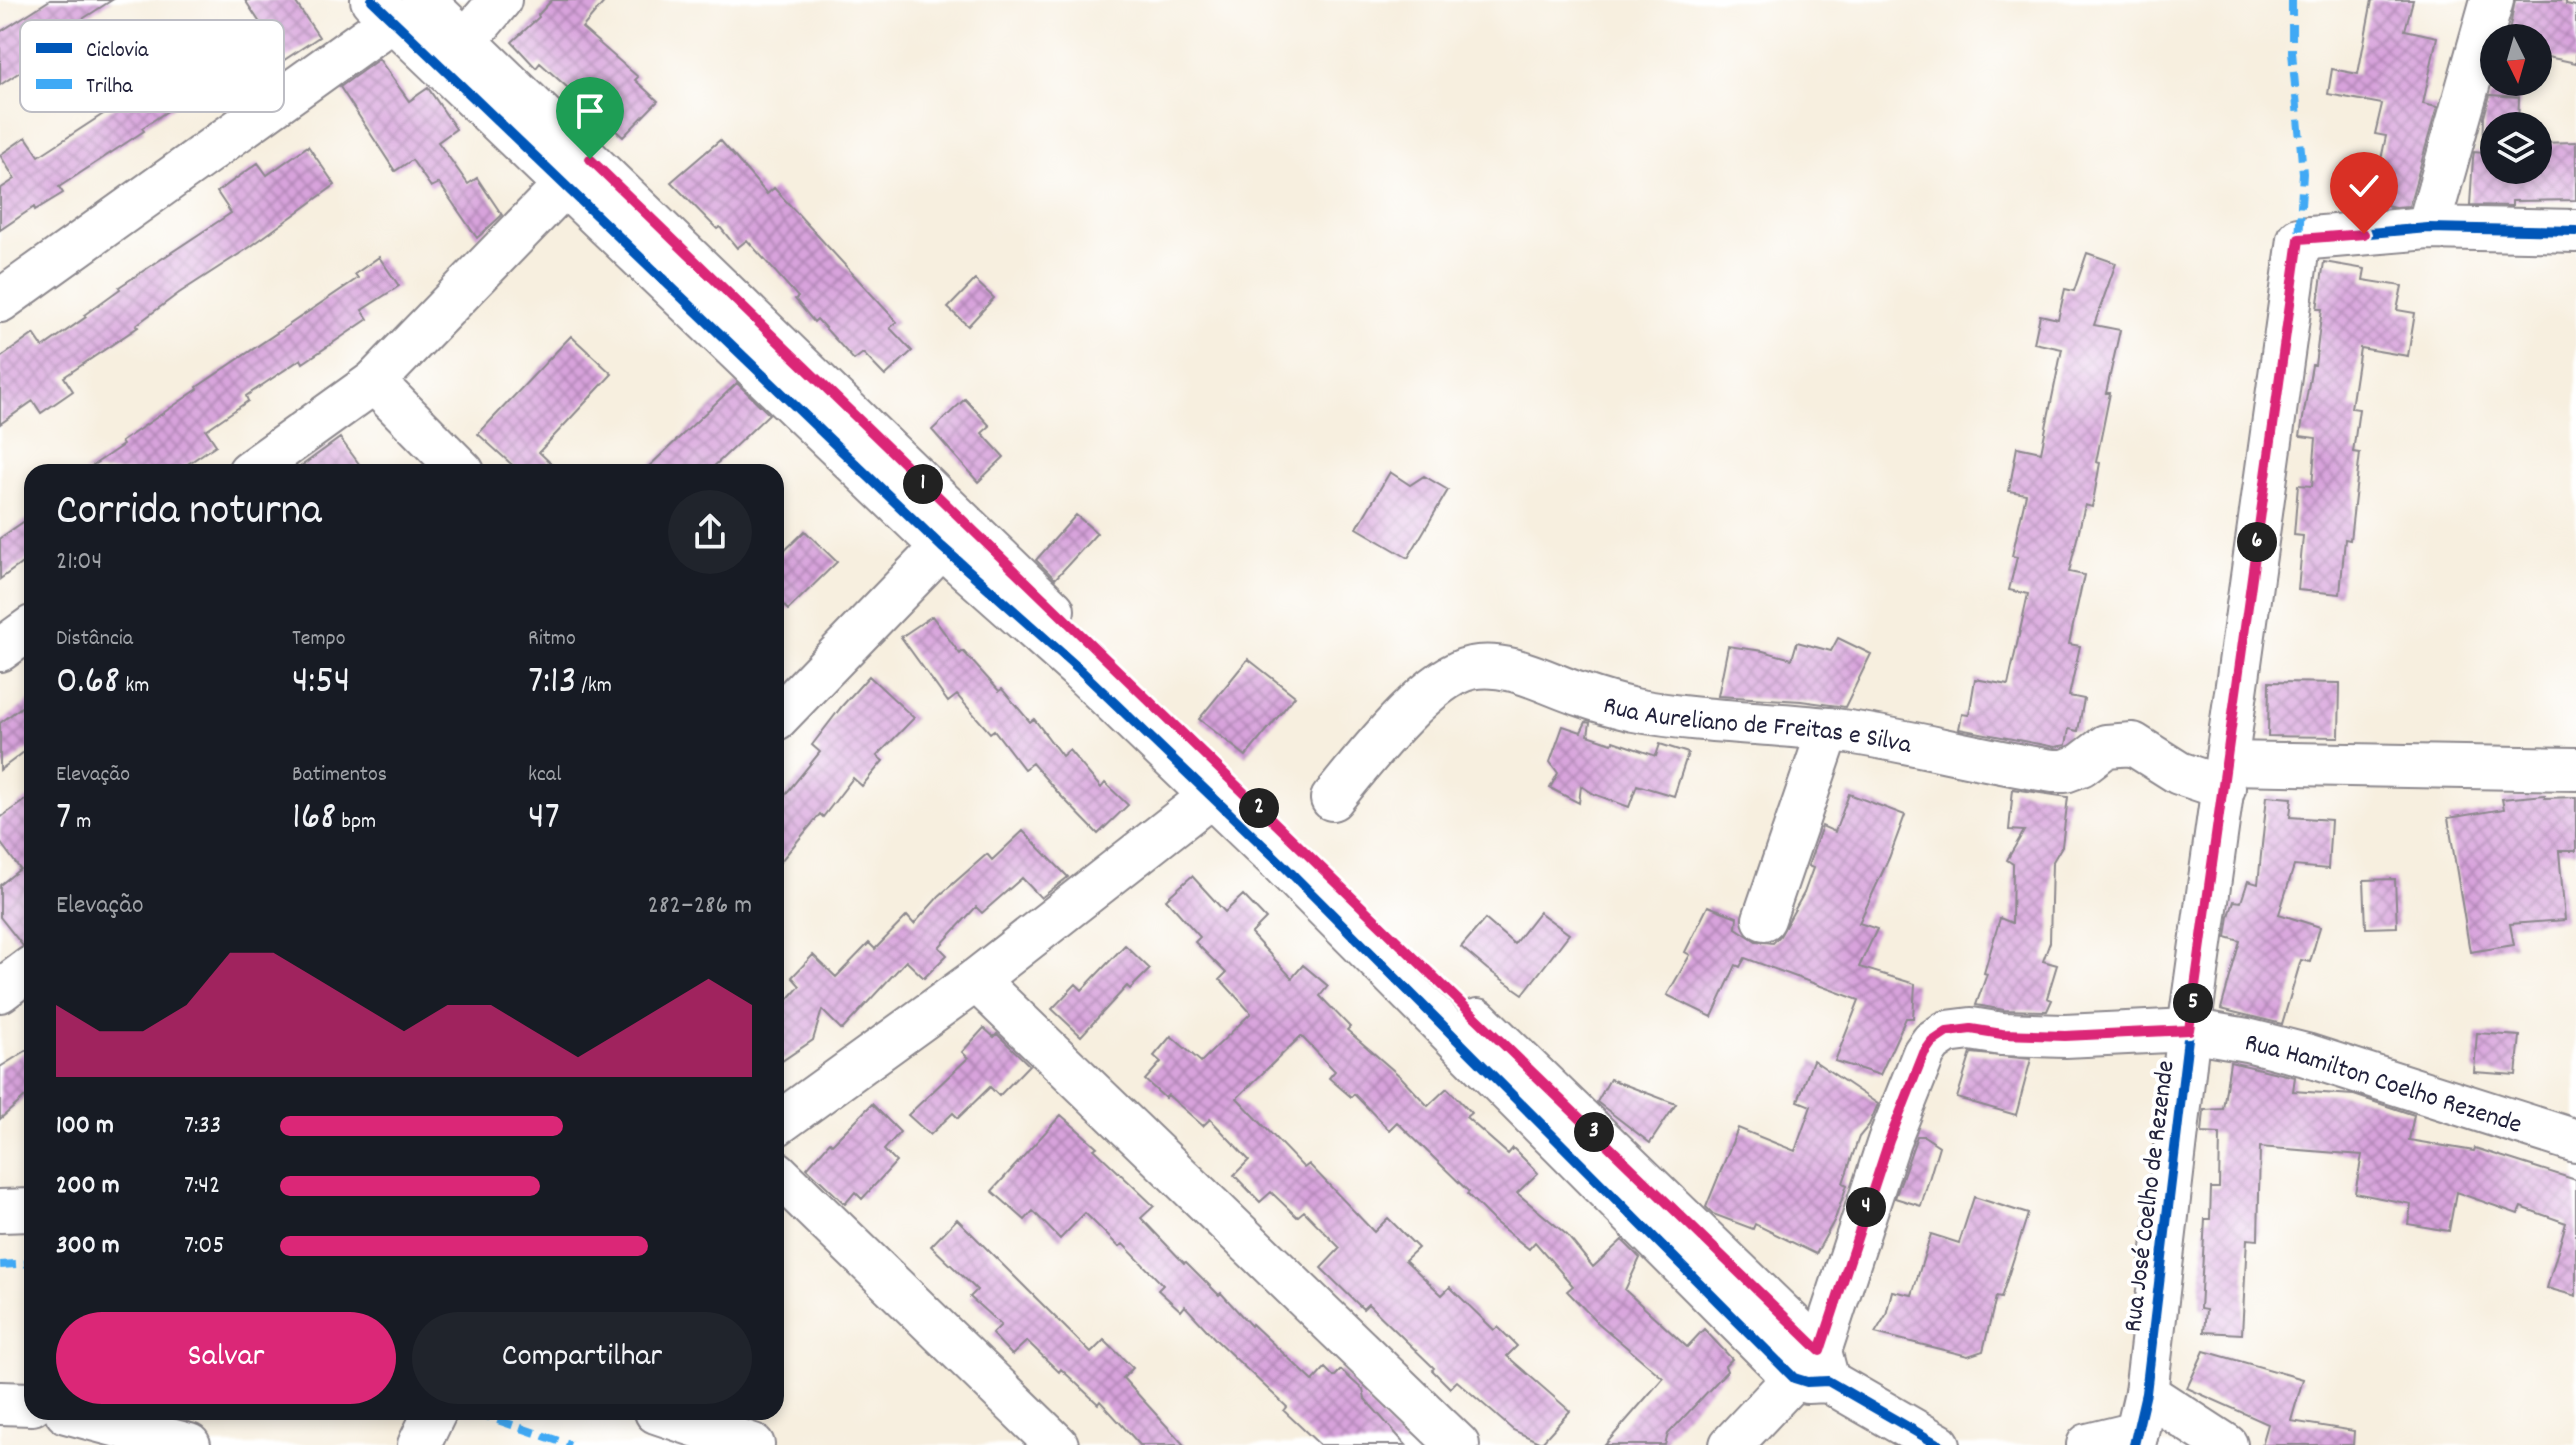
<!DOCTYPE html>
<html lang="pt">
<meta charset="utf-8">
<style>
body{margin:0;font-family:Dekko,sans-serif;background:#20242c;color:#f1f3f6;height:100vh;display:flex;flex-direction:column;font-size:30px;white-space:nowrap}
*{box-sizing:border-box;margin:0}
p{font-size:26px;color:#9ea1a6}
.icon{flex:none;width:44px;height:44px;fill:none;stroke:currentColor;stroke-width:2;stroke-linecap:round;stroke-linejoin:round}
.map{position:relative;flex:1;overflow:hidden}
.sheet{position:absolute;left:24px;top:464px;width:760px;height:956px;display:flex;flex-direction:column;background:#171b24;border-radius:24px;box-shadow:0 4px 12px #0003}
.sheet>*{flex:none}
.needle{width:52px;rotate:175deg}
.controls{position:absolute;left:2480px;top:24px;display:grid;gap:16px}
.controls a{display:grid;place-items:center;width:72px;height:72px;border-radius:50%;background:#171b24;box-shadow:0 4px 12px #0003;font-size:40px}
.pin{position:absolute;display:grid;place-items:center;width:68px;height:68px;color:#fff;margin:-82px -34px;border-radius:50% 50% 50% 0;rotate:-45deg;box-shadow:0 0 8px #0007}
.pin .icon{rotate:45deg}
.km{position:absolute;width:40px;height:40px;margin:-20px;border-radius:50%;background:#222;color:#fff;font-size:22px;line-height:40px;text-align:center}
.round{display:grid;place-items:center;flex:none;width:84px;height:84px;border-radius:42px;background:#20242c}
.headline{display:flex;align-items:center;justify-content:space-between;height:136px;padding:0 32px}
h1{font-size:44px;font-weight:600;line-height:60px}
.stats{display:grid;grid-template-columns:repeat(3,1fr);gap:12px;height:136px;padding:8px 32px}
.stats div{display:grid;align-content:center}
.stats b{font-size:40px;font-weight:600}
.stats small{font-size:22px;font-weight:400}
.stats p{font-size:22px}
.chart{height:224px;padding:16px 32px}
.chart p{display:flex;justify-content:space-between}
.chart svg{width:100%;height:144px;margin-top:8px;fill:#db2777;opacity:.7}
.primary-button{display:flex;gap:16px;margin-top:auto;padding:16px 32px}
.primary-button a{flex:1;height:92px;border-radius:48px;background:#db2777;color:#fff;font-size:32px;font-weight:600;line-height:92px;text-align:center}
.primary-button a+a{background:#20242c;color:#f1f3f6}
ul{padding:0 32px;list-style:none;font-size:26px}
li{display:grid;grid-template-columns:128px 96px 1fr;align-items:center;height:60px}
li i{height:20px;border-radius:10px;background:#db2777}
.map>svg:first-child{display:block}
</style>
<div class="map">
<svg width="2576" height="1445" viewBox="0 0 2576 1445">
<defs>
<pattern id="building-cross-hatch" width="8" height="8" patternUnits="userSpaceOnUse" patternTransform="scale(2)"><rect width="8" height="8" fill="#d8a3dc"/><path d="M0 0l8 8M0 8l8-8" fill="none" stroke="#af84b4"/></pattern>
</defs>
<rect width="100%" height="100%" fill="#fff"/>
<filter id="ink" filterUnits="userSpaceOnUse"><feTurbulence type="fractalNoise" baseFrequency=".0125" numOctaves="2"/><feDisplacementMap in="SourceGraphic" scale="16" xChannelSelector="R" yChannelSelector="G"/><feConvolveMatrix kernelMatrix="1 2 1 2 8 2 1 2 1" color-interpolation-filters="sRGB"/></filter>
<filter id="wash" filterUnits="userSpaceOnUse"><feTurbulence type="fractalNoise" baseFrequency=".006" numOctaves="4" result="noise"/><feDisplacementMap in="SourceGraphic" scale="32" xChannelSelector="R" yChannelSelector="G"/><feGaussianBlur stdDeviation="1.8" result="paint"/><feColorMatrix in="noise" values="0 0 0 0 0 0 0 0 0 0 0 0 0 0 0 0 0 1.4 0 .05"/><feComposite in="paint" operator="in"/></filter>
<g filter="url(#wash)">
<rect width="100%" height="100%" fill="#f7efdf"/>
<g id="blocks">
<path fill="url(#building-cross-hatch)" d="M50,0H112L64,31L66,35L33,57L35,62L0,85V32Z
M245,0H294L319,37L272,68L256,43L268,35Z
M552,0H606L582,28L638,77L635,80L658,101L623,137L540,63L536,68L512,42L539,17L538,15Z
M2372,0H2413L2405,30L2437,37L2423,104L2437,107L2409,206L2395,207L2372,202L2386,136L2375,134L2382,104L2328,94L2332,69L2358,74Z
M2515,0H2566V4L2576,6V63L2538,55V38H2508Z
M379,59L409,101L428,88L456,129L438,142L468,184L477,178L502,215L477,238L439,183L431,187L412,160L395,171L340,87Z
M160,77L178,104L142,128L144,131L59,187L63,193L35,210L34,207L0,230V189L15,179L0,155L26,137L39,156Z
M2490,95L2519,97L2518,126H2494V170H2538V143L2576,142V200L2512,201V206L2470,205L2473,158L2474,152L2483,153L2484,117Z
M720,140L767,194L774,188L897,322L890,328L912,351L885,376L863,353L854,360L817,319L814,322L795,299L798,297L747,240L737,248L720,227L717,229L671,182Z
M308,146L335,185L250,247L179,293L136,325L138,327L64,377L73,391L41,413L33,401L0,424V358L34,334L43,347L86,317L84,315L120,289L119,287L231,213L217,192L258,163L267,175Z
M2087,253L2116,263L2094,325L2120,330L2106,393H2110L2096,462L2100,463L2092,507L2085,505L2069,572L2084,575L2069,644L2080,646L2069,696L2084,699L2078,731L2069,729L2066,745L2055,747L1959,729L1962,714L1969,715L1975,679L2008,685L2028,594L2009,590L2017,557L2012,556L2026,494L2009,491L2017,447L2041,452L2062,349L2034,343L2040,315L2058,319L2065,289L2074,291Z
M379,257L399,286L362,310L368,319L303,363L301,359L246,396L248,401L206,430L216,445L176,472H83L123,445L121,442L198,389L197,387L358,278L355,274Z
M2324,262L2365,269L2363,280L2402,286L2397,310L2415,313L2408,356L2360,348L2351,408L2359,409L2353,452L2360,453L2350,540L2345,539L2340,594L2298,590L2303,536L2294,535L2298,485L2312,486L2316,438L2300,436L2312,365H2315L2322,309H2317Z
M975,280L994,298L968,326L948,308Z
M571,336L612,374L539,452L560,472H520L478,434Z
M737,383L769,414L708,472H643Z
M965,399L990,426L982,433L1004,457L978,482L932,430Z
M340,438L365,472H293Z
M1390,472L1410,485L1424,476L1448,490L1408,558L1357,528Z
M1076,515L1097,533L1055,579L1036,560Z
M32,516V556L0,579V538Z
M805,531L837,562L788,610L776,597V559Z
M932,616L960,654L963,651L999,691L1002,689L1030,722L1034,719L1062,756L1069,750L1101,788L1105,783L1128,805L1098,834L1060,795L1032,763L1024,769L994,730L990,733L957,695L948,702L901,637Z
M1838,638L1871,654L1845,707L1801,701L1718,696L1728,646L1763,651L1792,659L1797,642L1831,651Z
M1248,659L1295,696L1246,756L1199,719Z
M869,676L914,718L877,756L883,761L862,786L853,778L823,817L820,814L776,867V801L785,795L820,752L812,745L842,706Z
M2269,682L2340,683L2339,737L2268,736Z
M32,699V746L0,770V723Z
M1586,722L1590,723L1588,735L1612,743L1613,741L1656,756L1660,744L1688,753L1674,796L1637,785L1629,807L1594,794L1581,786L1579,803L1550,788L1558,773L1550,762L1563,726L1581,732Z
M2013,789L2068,797L2062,846L2052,863L2050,942L2043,961L2057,965L2047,998L2052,1000L2047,1011L2004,1010L1976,1005L1987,974L1984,973L2000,918L2012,923L2013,864L2007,860L2024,831L2009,830Z
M1849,794L1905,815L1889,858L1859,923L1877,929L1859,967L1915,984L1913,1018H1906L1880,1075L1835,1061L1859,1000L1745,958L1740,967L1736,965L1712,1017L1667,995L1690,955L1685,952L1708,906L1737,917L1736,928L1756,941L1773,943L1780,936L1804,893L1813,868L1808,866L1822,826L1835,832Z
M32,795V943L23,946L0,917V885L20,869L0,842V818Z
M2545,795V798L2576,797V851H2559L2565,920L2510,924L2514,945L2470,952L2448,818L2504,809L2502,799Z
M2267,796L2292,798L2290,817L2331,820L2328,869L2294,866L2279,914L2320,927L2310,962L2301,960L2282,1024L2221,1009L2240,941L2226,937L2229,916L2234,901L2241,902L2248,881L2258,884Z
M1023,831L1068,877L1041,898L1022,878L982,913L976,907L939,947L947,955L924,978L906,961L842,1030L822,1010L813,1040L776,1065V1013L800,986L792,977L813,955L836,977L869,943L875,949L907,916L914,924L939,896L987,854L992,860Z
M1192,876L1225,912L1243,895L1266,919L1251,934L1292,978L1303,965L1328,986L1320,996L1350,1027L1347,1030L1401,1077L1428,1106L1447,1088L1471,1113L1466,1117L1508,1154L1513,1148L1538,1173L1517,1193L1567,1235L1593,1267L1622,1240L1640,1258L1625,1290L1687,1347L1704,1329L1732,1359L1725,1366L1727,1371L1668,1434L1665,1445H1605L1663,1378L1597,1322L1567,1291L1573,1286L1535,1242L1529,1249L1495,1222L1467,1194L1469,1192L1397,1122L1389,1130L1354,1094L1351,1097L1329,1078L1335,1071L1301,1036L1237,1098L1304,1168L1309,1164L1374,1232L1388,1218L1418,1248L1405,1260L1442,1295L1450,1287L1494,1330L1498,1327L1517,1346L1507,1356L1570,1411L1541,1443L1513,1430L1457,1381L1450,1388L1432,1370L1434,1368L1368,1304L1363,1309L1321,1268L1340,1248L1304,1211L1297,1217L1271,1192L1260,1202L1234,1175L1249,1160L1210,1119L1203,1126L1168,1095L1165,1098L1145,1080L1161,1062L1154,1056L1171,1036L1201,1062L1251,1013L1220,979L1226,973L1195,942L1200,937L1166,899Z
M2395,879L2397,927L2366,928L2364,880Z
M1539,912L1569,934L1523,994L1487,969L1461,947L1485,919L1514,944Z
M1125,945L1150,969L1130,989L1127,986L1081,1036L1052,1009L1076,984L1082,990Z
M984,1028L994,1037L997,1034L1029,1065L999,1096L990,1087L958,1118L953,1113L930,1135L908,1115L968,1058L962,1052Z
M2477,1033L2520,1036L2516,1075L2474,1072Z
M32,1047V1091L0,1119V1067Z
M1971,1053L2031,1059L2016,1115L1957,1098Z
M1813,1060L1878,1104L1869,1125L1859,1137L1843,1183L1847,1185L1835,1219L1816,1254L1755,1224L1753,1229L1713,1214L1706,1207L1738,1128L1795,1151L1811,1106L1798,1101Z
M2230,1062L2295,1077L2293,1091L2354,1095L2414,1115L2409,1140L2474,1151L2475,1148L2576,1180V1296L2547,1288L2566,1223L2521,1207L2518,1214L2456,1192L2449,1231L2408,1224L2411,1204L2355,1193L2362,1155L2260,1147L2258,1240L2247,1239L2242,1334L2204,1332L2206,1310L2200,1309L2205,1219H2210L2211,1188H2219L2220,1134L2202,1133L2204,1110L2223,1109Z
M1610,1079L1676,1104L1650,1143L1597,1102Z
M872,1104L900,1132L884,1150L896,1162L862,1199L855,1192L845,1204L807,1168L830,1142L832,1144Z
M1061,1115L1097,1147L1094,1149L1154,1206L1141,1218L1184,1263L1186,1262L1219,1295L1221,1293L1251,1326L1252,1324L1313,1381L1325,1368L1334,1377L1341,1370L1363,1390L1365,1399L1406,1445H1320L1284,1411L1287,1407L1216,1340L1185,1306L1181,1311L1158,1290L1163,1285L1123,1244L1119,1247L1085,1213L1060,1239L1033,1211L1025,1220L992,1191Z
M1917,1136H1924L1939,1146L1921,1206L1895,1198Z
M1974,1197L2028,1214L2001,1298L1996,1297L1983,1351L1968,1356L1875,1333L1886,1315L1892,1291L1912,1295L1931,1234L1959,1243Z
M957,1219L1091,1353L1104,1340L1133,1368L1123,1378L1184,1445H1140L1100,1401L1098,1404L1061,1369L1059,1372L1027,1341L1012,1355L992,1334L1001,1325L970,1297L977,1290L931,1246Z
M2204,1351L2303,1379L2291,1421L2354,1431L2353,1445H2262L2268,1424L2187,1388Z"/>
</g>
</g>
<g filter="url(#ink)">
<use href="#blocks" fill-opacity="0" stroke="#8c888d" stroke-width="2"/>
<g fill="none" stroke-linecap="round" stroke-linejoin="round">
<g stroke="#8c888d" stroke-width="46">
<g id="minor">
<path d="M372,0L942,547L1077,667L1280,862L1794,1378L1807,1382L1828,1381L1939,1445"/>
<path d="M423,0L1053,610"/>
<path d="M447,63L500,0"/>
<path d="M2428,228L2492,0"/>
<path d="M0,301L392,20"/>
<path d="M374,382L463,472"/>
<path d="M249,472L374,382L584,165"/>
<path d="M0,650L32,627"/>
<path d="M776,719L942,547"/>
<path d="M2227,763L2576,769"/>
<path id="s1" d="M1332,799C1361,764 1427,677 1471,668C1509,660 1547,684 1582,695C1599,701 1617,706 1634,710C1698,722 1763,722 1827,729C1903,738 1977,760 2053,771H2065L2081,765L2106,746L2133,744L2179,773L2224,788"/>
<path d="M1764,919L1829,729"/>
<path d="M976,980L1458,1445"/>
<path d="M0,991L32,967"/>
<path d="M1478,1020L1820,1351L1828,1381"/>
<path d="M776,1125L976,980L1211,796"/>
<path d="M776,1172L1057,1445"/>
<path d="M0,1211L32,1210"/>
<path id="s2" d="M1820,1351L1889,1141L1924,1053L1932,1042L1947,1032L1971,1029L2002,1034L2065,1036L2189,1030L2247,1040L2306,1055L2576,1141"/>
<path d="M2146,1393L2226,1445"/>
<path d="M0,1403L32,1404"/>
<path d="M66,1412L189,1445"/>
<path d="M656,1412L753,1445"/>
<path d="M419,1445L435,1412"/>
<path d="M1731,1445L1794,1378"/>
<path d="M2088,1445L2137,1433"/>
<path d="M2134,1445L2146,1393L2189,1030L2299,239L2428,228L2576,231"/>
</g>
</g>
<use href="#minor" stroke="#fff" stroke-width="42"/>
<path stroke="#3fa9f5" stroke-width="8" stroke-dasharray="16 8" stroke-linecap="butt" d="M2292,0V52L2303,173L2299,239
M0,1265L32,1263
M475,1412L570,1445"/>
<g stroke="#fff" stroke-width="15">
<path id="cycleway" d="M372,0L942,547L1077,667L1280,862L1794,1378L1807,1382L1828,1381L1939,1445
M2134,1445L2146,1393L2189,1030L2299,239L2428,228L2576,231"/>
</g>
<use href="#cycleway" stroke="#0057b8" stroke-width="10"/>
</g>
</g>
<g fill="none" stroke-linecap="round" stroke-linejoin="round" filter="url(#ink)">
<g stroke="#fff" stroke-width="16">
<path id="route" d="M590,159L1820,1351L1889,1141L1924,1053L1932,1042L1947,1032L1971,1029L2002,1034L2065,1036L2189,1030L2299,239L2364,234"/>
</g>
<use href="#route" stroke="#db2777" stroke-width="10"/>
</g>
<g text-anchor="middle" stroke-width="8" stroke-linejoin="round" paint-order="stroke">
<g font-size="26" fill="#22223b" stroke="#fff">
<text dy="9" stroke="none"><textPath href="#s1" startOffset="488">Rua Aureliano de Freitas e Silva</textPath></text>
<text dy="9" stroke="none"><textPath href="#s2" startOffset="792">Rua Hamilton Coelho Rezende</textPath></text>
<text transform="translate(2147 1196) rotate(-83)" y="9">Rua José Coelho de Rezende</text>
</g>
</g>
<rect x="20" y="20" width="264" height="92" rx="12" fill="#fff" stroke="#bdbdc4" stroke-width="2"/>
<rect x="36" y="43" width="36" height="10" fill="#0057b8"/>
<rect x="36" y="79" width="36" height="10" fill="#3fa9f5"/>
<g font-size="22" fill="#22223b">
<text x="86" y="56">Ciclovia</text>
<text x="86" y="92">Trilha</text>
</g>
</svg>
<div class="controls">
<a><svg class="needle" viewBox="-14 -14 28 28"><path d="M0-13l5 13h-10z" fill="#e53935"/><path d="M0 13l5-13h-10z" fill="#9ea1a6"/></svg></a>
<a><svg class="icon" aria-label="layers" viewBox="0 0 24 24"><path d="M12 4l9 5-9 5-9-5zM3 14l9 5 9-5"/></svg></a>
</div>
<div class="pin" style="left:590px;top:159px;background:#1e9e55"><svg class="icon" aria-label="arrive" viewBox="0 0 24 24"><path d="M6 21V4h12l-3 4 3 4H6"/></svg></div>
<div class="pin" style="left:2364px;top:234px;background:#d93025"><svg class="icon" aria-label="check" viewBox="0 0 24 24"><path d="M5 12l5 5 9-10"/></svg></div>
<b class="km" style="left:923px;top:484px">1</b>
<b class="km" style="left:1259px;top:808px">2</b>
<b class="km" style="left:1594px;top:1132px">3</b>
<b class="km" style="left:1866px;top:1207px">4</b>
<b class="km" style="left:2193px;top:1003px">5</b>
<b class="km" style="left:2257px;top:542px">6</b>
<section class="sheet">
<div class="headline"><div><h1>Corrida noturna</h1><p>21:04</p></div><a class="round"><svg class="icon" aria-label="share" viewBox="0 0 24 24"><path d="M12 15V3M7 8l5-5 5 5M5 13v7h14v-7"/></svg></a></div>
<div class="stats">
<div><p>Distância</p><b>0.68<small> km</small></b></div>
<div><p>Tempo</p><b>4:54</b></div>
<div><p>Ritmo</p><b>7:13<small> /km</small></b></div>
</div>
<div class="stats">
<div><p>Elevação</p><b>7<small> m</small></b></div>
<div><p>Batimentos</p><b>168<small> bpm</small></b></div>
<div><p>kcal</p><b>47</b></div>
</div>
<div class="chart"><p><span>Elevação</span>282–286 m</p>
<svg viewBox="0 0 160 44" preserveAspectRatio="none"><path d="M0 44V22L10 30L20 30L30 22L40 6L50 6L60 14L70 22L80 30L90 22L100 22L110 30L120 38L130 30L140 22L150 14L160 22V44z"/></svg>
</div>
<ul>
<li><b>100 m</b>7:33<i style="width:60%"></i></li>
<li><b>200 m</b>7:42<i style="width:55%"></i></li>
<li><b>300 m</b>7:05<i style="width:78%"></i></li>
</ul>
<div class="primary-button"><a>Salvar</a><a>Compartilhar</a></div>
</section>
</div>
